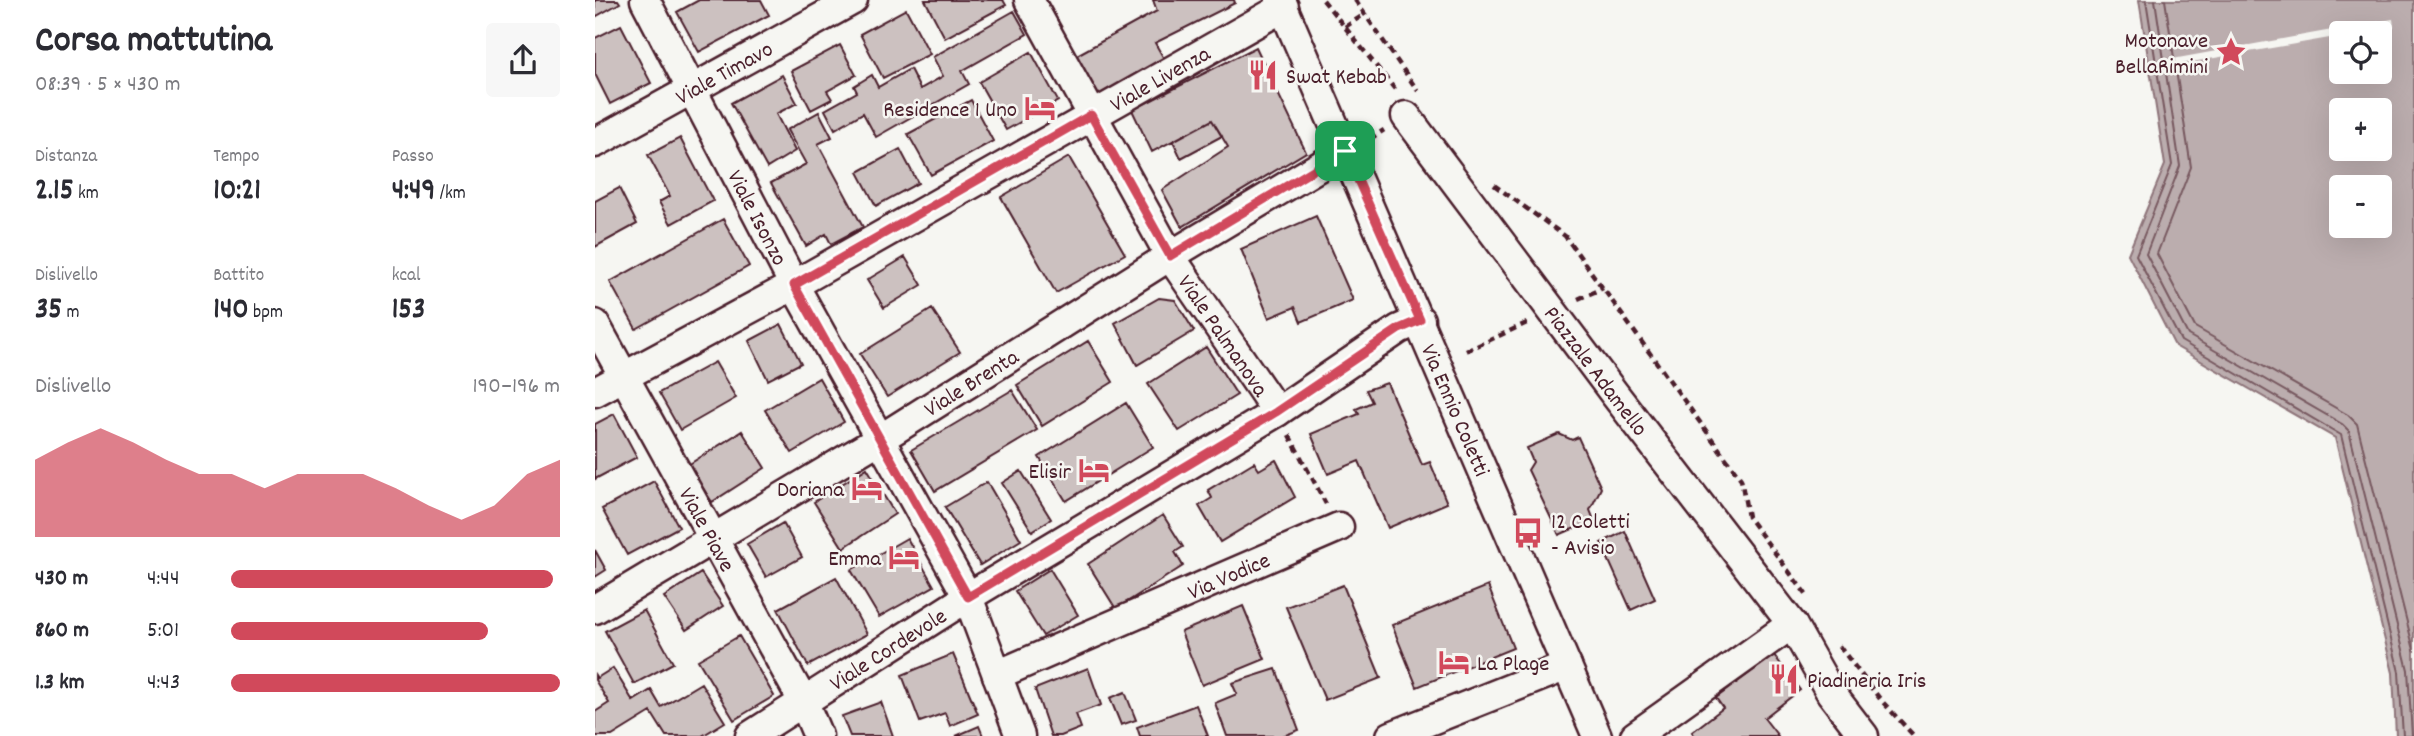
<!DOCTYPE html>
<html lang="it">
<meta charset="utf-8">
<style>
body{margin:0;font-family:Dekko,sans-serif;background:#f7f7f7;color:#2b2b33;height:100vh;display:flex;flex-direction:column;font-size:26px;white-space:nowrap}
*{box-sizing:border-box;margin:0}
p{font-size:23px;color:#7c7c81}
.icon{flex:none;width:38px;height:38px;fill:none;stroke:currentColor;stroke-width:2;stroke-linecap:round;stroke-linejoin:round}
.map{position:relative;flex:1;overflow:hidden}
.sheet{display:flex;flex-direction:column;background:#fff;width:595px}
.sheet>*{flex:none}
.controls{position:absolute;left:1734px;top:21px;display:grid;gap:14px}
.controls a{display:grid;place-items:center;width:63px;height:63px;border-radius:7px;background:#fff;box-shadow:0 7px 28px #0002;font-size:35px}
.pin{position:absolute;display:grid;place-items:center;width:60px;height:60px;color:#fff;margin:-30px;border-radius:14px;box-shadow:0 4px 10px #0006}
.round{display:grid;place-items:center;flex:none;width:74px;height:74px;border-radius:7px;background:#f7f7f7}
.head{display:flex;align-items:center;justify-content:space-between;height:119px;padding:0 35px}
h1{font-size:38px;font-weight:800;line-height:52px}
.stats{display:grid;grid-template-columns:repeat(3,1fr);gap:10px;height:119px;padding:7px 35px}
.stats div{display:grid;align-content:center}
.stats b{font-size:30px;font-weight:800}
.stats small{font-size:19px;font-weight:400}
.stats p{font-size:19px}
.chart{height:196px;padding:14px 35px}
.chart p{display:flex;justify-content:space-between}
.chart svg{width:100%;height:126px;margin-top:7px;fill:#d1495b;opacity:.7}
ul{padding:0 35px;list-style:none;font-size:23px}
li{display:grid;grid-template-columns:112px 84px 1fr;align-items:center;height:52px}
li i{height:18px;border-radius:9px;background:#d1495b}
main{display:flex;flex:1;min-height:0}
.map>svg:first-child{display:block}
</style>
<main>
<section class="sheet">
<div class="head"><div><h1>Corsa mattutina</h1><p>08:39 · 5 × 430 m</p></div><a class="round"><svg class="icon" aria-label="share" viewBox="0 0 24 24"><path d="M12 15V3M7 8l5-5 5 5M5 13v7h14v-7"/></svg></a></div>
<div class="stats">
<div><p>Distanza</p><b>2.15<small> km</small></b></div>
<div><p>Tempo</p><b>10:21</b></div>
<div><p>Passo</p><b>4:49<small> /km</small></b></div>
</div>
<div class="stats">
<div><p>Dislivello</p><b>35<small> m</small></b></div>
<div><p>Battito</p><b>140<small> bpm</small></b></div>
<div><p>kcal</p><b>153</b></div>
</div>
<div class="chart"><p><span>Dislivello</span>190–196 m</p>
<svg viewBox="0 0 160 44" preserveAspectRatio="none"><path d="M0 44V17L10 11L20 6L30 11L40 17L50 22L60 22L70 27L80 22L90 22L100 22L110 27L120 33L130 38L140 33L150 22L160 17V44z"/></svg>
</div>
<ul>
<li><b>430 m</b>4:44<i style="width:98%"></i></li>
<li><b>860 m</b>5:01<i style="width:78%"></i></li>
<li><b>1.3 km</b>4:43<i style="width:100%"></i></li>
</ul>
</section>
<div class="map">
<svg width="1819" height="736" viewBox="0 0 1819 736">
<rect width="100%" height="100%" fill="#f6f6f2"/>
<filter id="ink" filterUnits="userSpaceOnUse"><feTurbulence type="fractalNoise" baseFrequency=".0143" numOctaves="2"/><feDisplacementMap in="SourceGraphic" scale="14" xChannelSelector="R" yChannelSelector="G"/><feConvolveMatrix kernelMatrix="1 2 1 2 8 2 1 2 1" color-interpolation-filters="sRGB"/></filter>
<g filter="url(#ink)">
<path fill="#bbadae" stroke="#8e747a" stroke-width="2" fill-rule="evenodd" d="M1544,0H1819V736H1801L1798,673L1740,438L1580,346L1533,254L1570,165ZM1746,33H1785V72H1746ZM1746,110H1785V149H1746ZM1746,187H1785V226H1746Z"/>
<path fill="#f6f6f2" d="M1798,19L1799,27L1746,33V36L1551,70L1550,64Z"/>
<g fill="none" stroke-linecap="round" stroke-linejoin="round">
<path stroke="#77585f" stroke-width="2" d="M1551,0L1577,165L1541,255L1586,341L1746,435L1804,672L1808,736
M1560,0L1585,166L1551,254L1593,335L1747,424L1754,431L1813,670L1817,736
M1570,0L1596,167L1562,254L1600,327L1753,415L1762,424L1819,650"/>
</g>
<path fill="#ccc1c0" stroke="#4a1f2b" stroke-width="2" d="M0,0H23L25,3L0,17Z
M104,0H166L174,15L104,52L82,12Z
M330,0H408L411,5L350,38Z
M558,0H639L640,3L560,43L572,64L504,99L480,56L562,11Z
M311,9L335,54L288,78L265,34Z
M419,11L432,34L367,71L374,84L281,137L268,113L240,129L230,110L262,92L259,86L277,75L283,87L315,69L325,89L348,76L338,57Z
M26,25L56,83L15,104L0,74V38Z
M245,45L261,75L232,91L237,99L216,110L196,71Z
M661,47L711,152L587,227L567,190L633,147L617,120L557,152L537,110Z
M436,52L463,101L411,130L384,82Z
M187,75L202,103L181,114L200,151L172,168L136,103Z
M376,100L398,141L336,175L313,134Z
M224,112L237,137L223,144L268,227L236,244L231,234L211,246L176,183L211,164L192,130Z
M617,120L627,136L586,158L578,141Z
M85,138L118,201L76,224L64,202L75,196L53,155Z
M305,149L323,183L281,206L263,172Z
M474,157L530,254L461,293L406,197Z
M24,188L42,224L0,247V201Z
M721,216L758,300L706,322L700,307L674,318L646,249Z
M128,219L154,266L41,329L15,282Z
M310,257L327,285L289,308L272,280Z
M564,298L580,300L599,331L542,365L520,323Z
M337,309L365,352L292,397L265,354Z
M186,324L206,363L173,380L154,341Z
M493,341L518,382L447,426L422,385Z
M611,347L642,395L584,431L553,384Z
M120,362L141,398L85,430L64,393Z
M224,378L249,422L197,453L170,410Z
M792,383L827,465L835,462L852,503L793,528L764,461L733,474L716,434L764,414L761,409L777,402L771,390Z
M417,390L442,430L340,491L316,450Z
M531,403L558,447L471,501L444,457Z
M19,414L42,457L0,479V424Z
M147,431L170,468L117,502L93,465Z
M964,434L977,440L983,437L1006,488L995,510L999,520L964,535L933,470L938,462L932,448Z
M681,460L700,497L625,542L604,506L617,498L613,490L659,462L664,470Z
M272,468L300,514L248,548L219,502Z
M426,471L456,519L437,531L407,483Z
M59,481L84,527L32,555L7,509Z
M392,482L426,540L385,565L350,507Z
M568,515L588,547L580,552L588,566L521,609L493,564Z
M188,523L207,557L171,577L152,544Z
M1030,531L1060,599L1036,610L1006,543Z
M312,538L339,586L284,617L256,570Z
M0,550L11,570L0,577Z
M455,569L483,615L448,636L420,591Z
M106,573L128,606L91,630L69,597Z
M241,577L272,634L213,666L183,609Z
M748,585L786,678L730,700L691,607Z
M893,586L918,648L822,687L797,625Z
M648,606L670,659L607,685L586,632Z
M49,610L78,663L39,684L10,631Z
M144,636L179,696L139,720L103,660Z
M358,654L383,714L355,726L350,713L325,722L307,675Z
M1179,655L1205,690L1169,718L1183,736H1100L1097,732L1128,708L1121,698Z
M18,668L38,701L56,690L66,707L106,683L130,722L107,736H71L56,712L17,736H0V712L14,703L0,680V675L2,678Z
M493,668L506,705L481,714L486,728L466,736H456L440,689Z
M681,669L704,730L688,736H632L620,703L642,694L637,683Z
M530,692L541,720L526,725L515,698Z
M286,702L298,736H255L247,716Z
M601,705L613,736H545L542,727Z
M384,726L388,736H361Z"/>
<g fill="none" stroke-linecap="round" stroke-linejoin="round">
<g stroke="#4a1f2b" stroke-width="33">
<g id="minor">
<path id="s1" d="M50,0L199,285L373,597L425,736"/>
<path id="s2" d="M434,0L575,256L682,412"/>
<path id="s3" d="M685,0L1002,736"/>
<path id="s4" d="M811,116L1018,392L1197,624L1236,693L1269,736"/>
<path id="s5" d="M0,143L258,0"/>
<path id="s6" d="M0,324L209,703L223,736"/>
<path id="s7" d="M0,392L199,285L689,7"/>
<path id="s8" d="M0,609L285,439L575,256L750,151"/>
<path id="s9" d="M402,675L744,527"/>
<path id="s10" d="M155,736L373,597L682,412L804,329L825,320"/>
<path d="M796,736L972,666"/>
<path d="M1040,736L1197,624"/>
</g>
</g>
<path stroke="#4a1f2b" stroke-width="4.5" stroke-dasharray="7 5" stroke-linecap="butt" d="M728,0L803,93
M760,0L823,91
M750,27L770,14
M775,139L789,130
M899,185L970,236L1146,479L1153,517L1213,597
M983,299L1008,288
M871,351L934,322
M694,435L731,504
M1244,646L1285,699L1319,736"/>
<use href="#minor" stroke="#f6f6f2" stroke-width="28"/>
</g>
</g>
<g fill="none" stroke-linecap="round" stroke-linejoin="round" filter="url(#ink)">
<g stroke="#fff" stroke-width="14">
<path id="route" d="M496,115L575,256L750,151L825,320L804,329L681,412L373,597L199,285Z"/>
</g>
<use href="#route" stroke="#d1495b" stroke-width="9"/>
</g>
<defs>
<g id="sight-bare" transform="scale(2.415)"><path d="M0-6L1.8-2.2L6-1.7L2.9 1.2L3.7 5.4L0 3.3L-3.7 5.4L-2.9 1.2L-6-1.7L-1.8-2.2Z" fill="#d1495b" stroke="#f6f6f2" stroke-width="2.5" paint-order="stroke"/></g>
<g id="restaurant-bare" transform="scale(2.415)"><path d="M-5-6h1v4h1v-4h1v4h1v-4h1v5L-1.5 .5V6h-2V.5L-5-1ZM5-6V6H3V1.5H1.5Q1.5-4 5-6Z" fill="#d1495b" stroke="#f6f6f2" stroke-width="2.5" paint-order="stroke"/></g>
<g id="hotel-bare" transform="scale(2.415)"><path d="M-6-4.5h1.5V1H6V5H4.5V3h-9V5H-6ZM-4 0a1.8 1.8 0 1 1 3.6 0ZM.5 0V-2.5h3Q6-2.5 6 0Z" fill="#d1495b" stroke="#f6f6f2" stroke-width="2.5" paint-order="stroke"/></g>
<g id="bus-bare" transform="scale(2.415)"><path d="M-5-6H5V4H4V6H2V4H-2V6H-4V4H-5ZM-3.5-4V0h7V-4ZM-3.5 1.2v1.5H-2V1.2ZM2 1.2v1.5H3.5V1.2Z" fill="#d1495b" stroke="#f6f6f2" stroke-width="2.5" paint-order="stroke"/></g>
</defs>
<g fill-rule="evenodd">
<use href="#sight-bare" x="1636" y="52"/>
<use href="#restaurant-bare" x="668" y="75"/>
<use href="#hotel-bare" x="445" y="108"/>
<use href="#hotel-bare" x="499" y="470"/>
<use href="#hotel-bare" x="272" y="488"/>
<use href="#bus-bare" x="933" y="533"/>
<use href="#hotel-bare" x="309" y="557"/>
<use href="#hotel-bare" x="859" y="662"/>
<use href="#restaurant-bare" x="1189" y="679"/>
</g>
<g text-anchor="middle" stroke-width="5" stroke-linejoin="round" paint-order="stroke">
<g font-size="23" fill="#4a1f2b" stroke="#f6f6f2" text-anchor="end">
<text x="1613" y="47">Motonave<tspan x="1613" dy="26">BellaRimini</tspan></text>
<text x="691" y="83" text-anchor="start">Swat Kebab</text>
<text x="422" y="116">Residence 1 Uno</text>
<text x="476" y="478">Elisir</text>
<text x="249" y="496">Doriana</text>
<text x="956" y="528" text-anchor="start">12 Coletti<tspan x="956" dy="26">- Avisio</tspan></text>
<text x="286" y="565">Emma</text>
<text x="882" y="670" text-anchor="start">La Plage</text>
<text x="1212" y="687" text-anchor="start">Piadineria Iris</text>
</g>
<g font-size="23" fill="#4a1f2b" stroke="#f6f6f2">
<text dy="8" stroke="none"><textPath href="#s5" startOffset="147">Viale Timavo</textPath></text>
<text dy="8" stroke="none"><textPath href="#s7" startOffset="646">Viale Livenza</textPath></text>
<text dy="8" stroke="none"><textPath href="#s1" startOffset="245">Viale Isonzo</textPath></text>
<text dy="8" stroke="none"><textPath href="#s2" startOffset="388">Viale Palmanova</textPath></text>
<text dy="8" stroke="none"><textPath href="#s4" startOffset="318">Piazzale Adamello</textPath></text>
<text dy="8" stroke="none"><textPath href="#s8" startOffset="439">Viale Brenta</textPath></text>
<text dy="8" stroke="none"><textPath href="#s3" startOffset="446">Via Ennio Coletti</textPath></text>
<text dy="8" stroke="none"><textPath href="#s6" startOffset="234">Viale Piave</textPath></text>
<text dy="8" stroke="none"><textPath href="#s9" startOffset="252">Via Vodice</textPath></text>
<text dy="8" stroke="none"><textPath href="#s10" startOffset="163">Viale Cordevole</textPath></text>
</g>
</g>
</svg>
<div class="controls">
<a><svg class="icon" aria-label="locate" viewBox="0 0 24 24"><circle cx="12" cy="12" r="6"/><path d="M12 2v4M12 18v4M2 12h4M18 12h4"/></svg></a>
<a>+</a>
<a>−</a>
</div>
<div class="pin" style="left:750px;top:151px;background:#1e9e55"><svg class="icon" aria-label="arrive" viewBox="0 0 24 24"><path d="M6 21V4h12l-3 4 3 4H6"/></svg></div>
</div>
</main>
